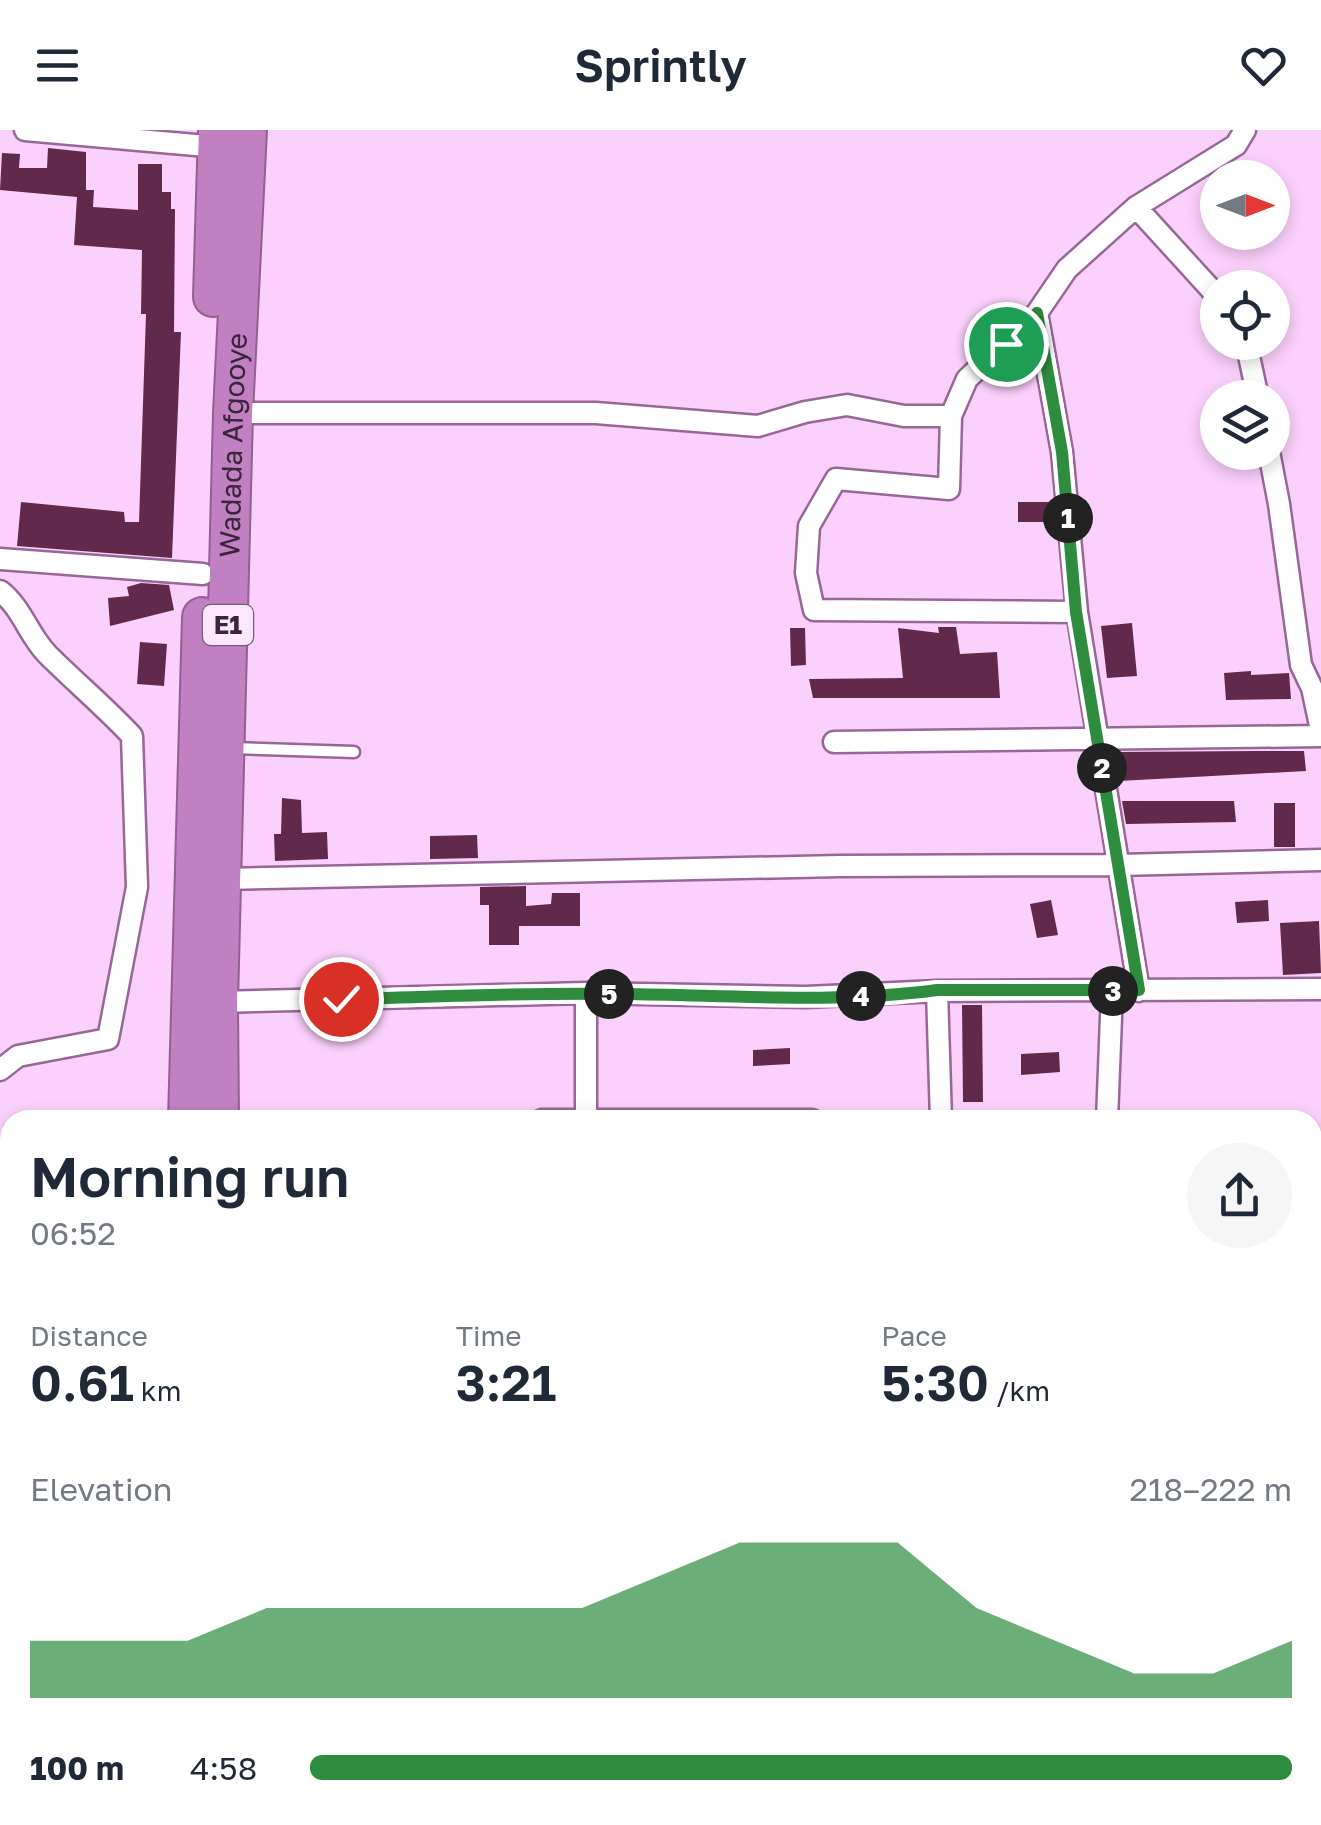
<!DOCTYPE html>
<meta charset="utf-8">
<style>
body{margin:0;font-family:"Golos Text",sans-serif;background:#f6f6f7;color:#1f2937;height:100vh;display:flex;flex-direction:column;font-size:38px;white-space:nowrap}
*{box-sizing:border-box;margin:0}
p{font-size:32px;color:#747a83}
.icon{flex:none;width:55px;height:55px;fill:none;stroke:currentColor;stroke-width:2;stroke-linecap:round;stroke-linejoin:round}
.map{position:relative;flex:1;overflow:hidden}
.details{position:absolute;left:0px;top:980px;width:1322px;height:715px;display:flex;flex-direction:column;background:#fff;border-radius:30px 30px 0 0;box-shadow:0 5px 15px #0003}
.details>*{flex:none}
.needle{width:65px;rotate:90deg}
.controls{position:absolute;left:1200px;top:30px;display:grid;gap:20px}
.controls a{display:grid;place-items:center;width:90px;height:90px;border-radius:50%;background:#fff;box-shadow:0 5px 15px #0003;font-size:50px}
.pin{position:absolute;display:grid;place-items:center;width:85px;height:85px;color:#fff;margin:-42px;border:5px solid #fff;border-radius:50%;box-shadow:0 2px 10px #0007}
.km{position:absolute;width:50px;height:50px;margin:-25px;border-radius:50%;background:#222;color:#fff;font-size:28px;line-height:50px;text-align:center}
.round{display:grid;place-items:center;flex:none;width:105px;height:105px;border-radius:52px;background:#f6f6f7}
.headline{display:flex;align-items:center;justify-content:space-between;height:170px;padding:0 30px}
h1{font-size:55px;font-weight:600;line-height:75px}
.figures{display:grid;grid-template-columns:repeat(3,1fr);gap:15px;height:170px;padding:10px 30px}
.figures div{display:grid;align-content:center}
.figures b{font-size:50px;font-weight:600}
.figures small{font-size:28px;font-weight:400}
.figures p{font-size:28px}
.chart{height:280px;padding:20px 30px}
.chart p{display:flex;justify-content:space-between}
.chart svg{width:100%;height:180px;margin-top:10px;fill:#2e8c3e;opacity:.7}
ul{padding:0 30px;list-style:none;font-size:32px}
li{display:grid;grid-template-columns:160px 120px 1fr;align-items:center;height:75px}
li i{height:25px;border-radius:12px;background:#2e8c3e}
header{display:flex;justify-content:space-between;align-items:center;height:130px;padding:0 30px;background:#fff;font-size:45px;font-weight:600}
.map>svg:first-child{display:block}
</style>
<header><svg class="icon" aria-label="menu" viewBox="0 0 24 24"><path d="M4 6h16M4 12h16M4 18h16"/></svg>Sprintly<svg class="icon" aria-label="heart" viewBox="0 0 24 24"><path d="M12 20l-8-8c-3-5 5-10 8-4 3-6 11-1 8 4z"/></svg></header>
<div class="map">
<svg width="1321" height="1695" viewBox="0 0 1321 1695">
<rect width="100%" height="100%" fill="#fcd0fc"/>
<path fill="#61294a" d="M48,18L86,22V60H94L93,77L138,80V34H162V62H171V79H175L174,202H181L172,428L17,416L21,372L124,382L125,392H139L146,184H141L142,120L74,115L77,67L0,60L2,23L20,24L19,38H47Z
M1018,372H1050L1053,392H1018Z
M141,453L169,455L174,480L110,496L108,468L129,466L127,457Z
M1132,493L1137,546L1107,548L1101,496Z
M938,497H956L960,524L997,522L1000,568H813L809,549L903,548L898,498L939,503Z
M790,498H805L806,535L791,536Z
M140,512L167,514L164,556L137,554Z
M1251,541V545L1289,543L1291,569L1226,570L1224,543Z
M1256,621H1304L1306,641L1119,651L1114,622Z
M282,668L301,670L302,703L327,702L328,729L275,731L274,704H281Z
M1122,671H1234L1236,692L1126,694Z
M1274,673H1295V717H1274Z
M477,705L478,728L430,729V706Z
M526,756V776L551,774L552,763H580V796H519V815H489V775H480V757Z
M1051,770L1058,805L1037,808L1030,774Z
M1268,770L1269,791L1237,793L1235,772Z
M1319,791L1321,843L1283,845L1280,793Z
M962,875H982L983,972H963Z
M790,918V934L753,936V920Z
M1059,922L1060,942L1021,945V924Z"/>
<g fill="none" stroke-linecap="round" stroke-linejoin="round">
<g stroke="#976798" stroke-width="15">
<path id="lane" d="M232,618L354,622"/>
</g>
<g stroke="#976798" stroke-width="25">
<path id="street" d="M25,0L218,17
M1136,77L1218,167
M1037,183L1062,322L1077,482L1139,861
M1246,212L1258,268
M233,283H596L758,296L805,282L847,275L904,286H951
M1269,322L1279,374L1301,535L1312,558L1321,600
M0,429L203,444
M0,461C22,478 28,504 47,524C75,552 105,577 132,606L137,757L108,909L18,926L0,940
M1077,482L814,480L806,443L809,396L836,349L949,359L951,286L967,249L1037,183L1067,139L1136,77L1236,15L1245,0
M834,612L1321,606
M223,749L840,736L1118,735L1321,730
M937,861L941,990
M586,863V988
M218,872L586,863L806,867L937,861L1321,859
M542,990H812
M1107,990L1112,861
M0,1143L10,1150
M0,1634L10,1635
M926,1685L927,1695
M570,1695V1685
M799,1695L800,1685"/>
</g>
<g stroke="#926092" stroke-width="42">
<g id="highway">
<path d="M213,167L218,0"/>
<path d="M188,990L202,487"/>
<path id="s1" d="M219,990L218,872L233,283L247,0"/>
<path d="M174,1685V1695"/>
<path d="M200,1695L201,1685"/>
</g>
</g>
<use href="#lane" stroke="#fff" stroke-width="10"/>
<use href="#street" stroke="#fff" stroke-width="20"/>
<use href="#highway" stroke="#c180c2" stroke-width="38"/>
</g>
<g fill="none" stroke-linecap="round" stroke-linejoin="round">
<g stroke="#fff" stroke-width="20">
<path id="route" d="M341,869C435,867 529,862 624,864C727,865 834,874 937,860H1139L1076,482L1062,322L1037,183L1006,214"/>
</g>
<use href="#route" stroke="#2e8c3e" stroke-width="12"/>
</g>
<g text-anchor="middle" stroke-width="10" stroke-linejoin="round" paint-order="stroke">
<rect fill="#fce6fc" stroke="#745f74" stroke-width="2.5" x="203" y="475" width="50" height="40" rx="8"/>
<g font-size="25" font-weight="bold" fill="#3a253a">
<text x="228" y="504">E1</text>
</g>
<g font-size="28" fill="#3a253a" stroke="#fce6fc">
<text dy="10" stroke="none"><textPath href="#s1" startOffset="675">Wadada Afgooye</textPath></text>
</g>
</g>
</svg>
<div class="controls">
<a><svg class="needle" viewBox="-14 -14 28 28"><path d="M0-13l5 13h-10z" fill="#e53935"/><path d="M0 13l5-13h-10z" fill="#747a83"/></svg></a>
<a><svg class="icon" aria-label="locate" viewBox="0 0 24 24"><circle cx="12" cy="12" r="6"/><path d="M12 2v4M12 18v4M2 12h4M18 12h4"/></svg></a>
<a><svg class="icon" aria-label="layers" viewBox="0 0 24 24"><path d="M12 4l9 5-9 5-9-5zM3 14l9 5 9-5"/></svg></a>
</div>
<div class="pin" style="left:1006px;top:214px;background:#1e9e55"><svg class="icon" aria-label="arrive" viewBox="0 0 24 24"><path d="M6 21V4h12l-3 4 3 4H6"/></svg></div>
<div class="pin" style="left:341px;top:869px;background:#d93025"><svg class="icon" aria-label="check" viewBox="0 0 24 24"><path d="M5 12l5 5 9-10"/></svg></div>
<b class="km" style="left:1068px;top:388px">1</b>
<b class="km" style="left:1102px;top:638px">2</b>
<b class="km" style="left:1113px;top:861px">3</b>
<b class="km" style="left:861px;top:866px">4</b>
<b class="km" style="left:609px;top:864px">5</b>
<section class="details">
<div class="headline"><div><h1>Morning run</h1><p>06:52</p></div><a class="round"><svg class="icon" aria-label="share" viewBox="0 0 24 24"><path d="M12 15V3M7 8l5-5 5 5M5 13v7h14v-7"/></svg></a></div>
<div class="figures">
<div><p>Distance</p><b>0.61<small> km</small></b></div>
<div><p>Time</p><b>3:21</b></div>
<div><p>Pace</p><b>5:30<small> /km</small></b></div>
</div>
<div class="chart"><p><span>Elevation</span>218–222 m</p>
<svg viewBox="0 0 160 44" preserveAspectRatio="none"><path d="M0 44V30L10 30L20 30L30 22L40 22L50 22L60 22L70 22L80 14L90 6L100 6L110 6L120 22L130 30L140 38L150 38L160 30V44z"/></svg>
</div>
<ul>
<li><b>100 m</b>4:58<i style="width:100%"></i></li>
</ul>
</section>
</div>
